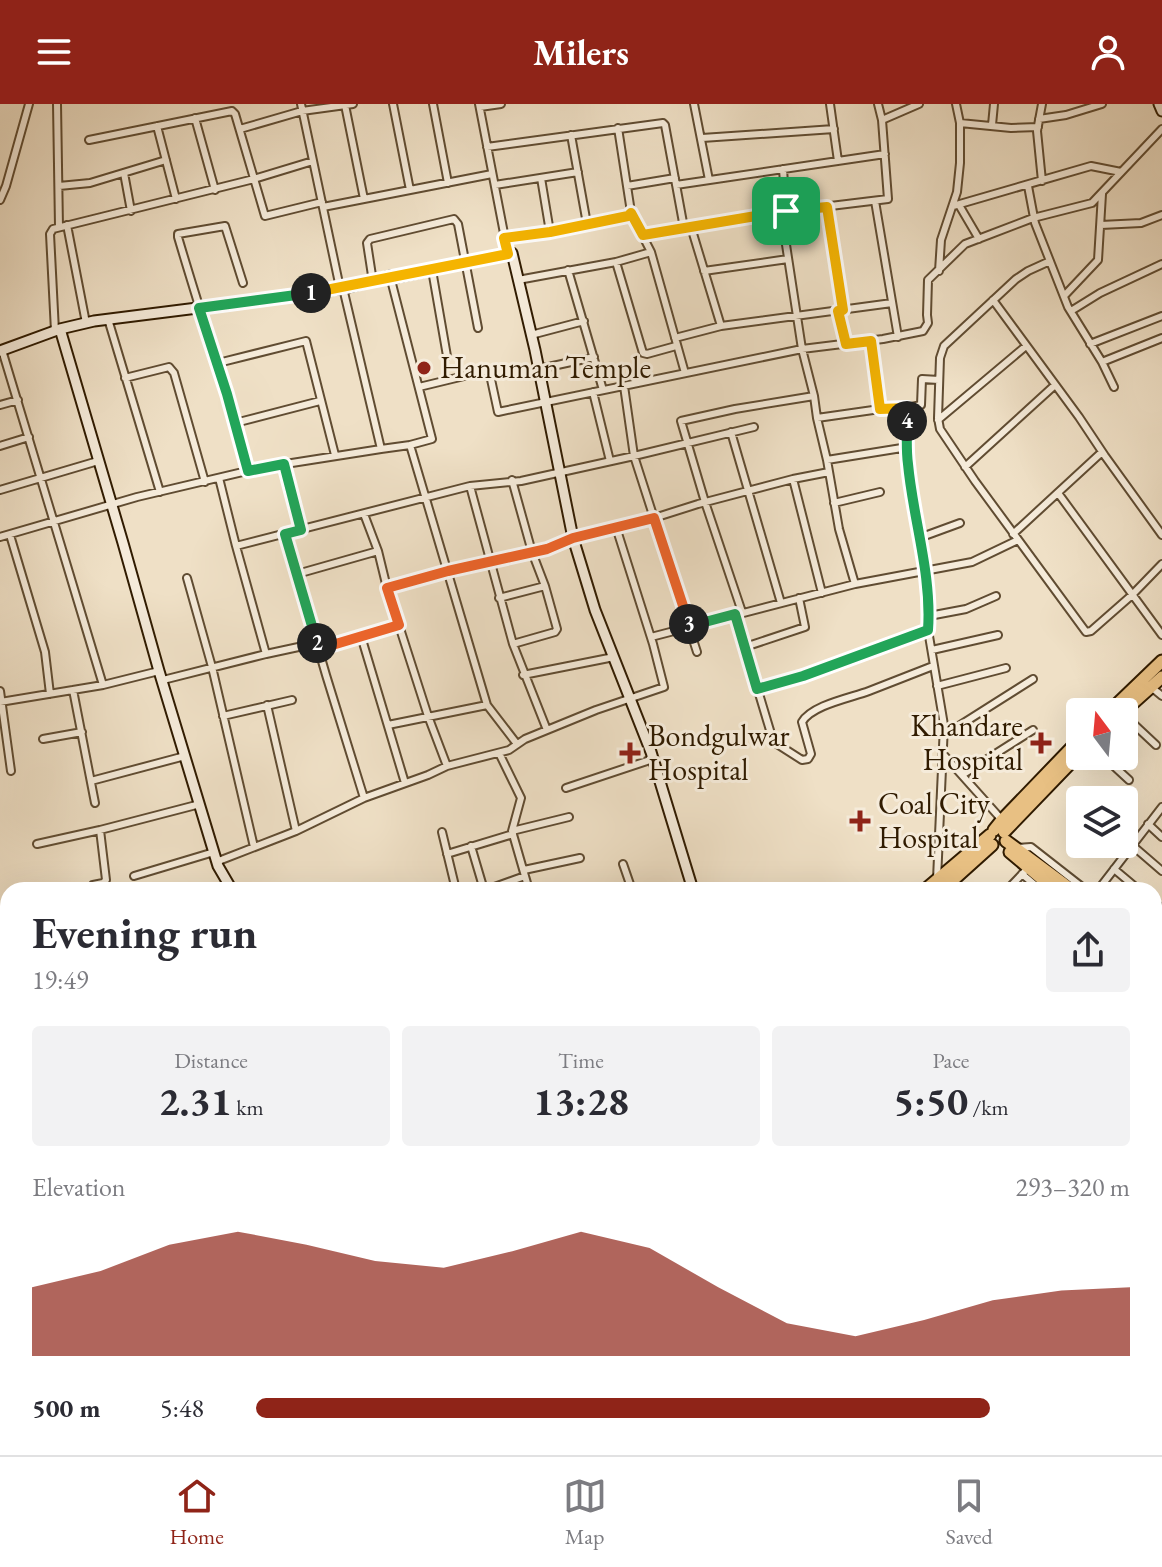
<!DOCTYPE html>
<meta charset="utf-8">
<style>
body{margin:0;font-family:"EB Garamond",serif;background:#f2f2f3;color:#2b2b33;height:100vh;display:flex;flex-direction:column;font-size:30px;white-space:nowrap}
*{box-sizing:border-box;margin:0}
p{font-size:26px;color:#7c7c81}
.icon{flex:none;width:44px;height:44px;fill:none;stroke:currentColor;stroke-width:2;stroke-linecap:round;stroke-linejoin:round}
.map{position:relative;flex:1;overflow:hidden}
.side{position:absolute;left:0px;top:778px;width:1162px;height:574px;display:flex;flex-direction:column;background:#fff;border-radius:24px 24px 0 0;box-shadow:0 8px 32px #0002}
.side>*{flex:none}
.needle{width:52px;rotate:344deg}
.fabs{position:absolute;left:1066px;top:594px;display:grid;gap:16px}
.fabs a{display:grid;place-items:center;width:72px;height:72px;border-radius:8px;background:#fff;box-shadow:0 8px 32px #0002;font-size:40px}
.pin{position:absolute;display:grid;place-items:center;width:68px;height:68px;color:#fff;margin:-34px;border-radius:16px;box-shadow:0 4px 12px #0006}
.km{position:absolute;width:40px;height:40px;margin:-20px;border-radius:50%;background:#222;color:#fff;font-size:22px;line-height:40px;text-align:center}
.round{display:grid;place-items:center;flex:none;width:84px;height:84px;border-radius:8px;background:#f2f2f3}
.head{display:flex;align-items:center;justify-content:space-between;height:136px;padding:0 32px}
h1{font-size:44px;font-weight:700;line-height:60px}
.stats{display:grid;grid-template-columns:repeat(3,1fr);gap:12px;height:136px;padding:8px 32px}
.stats div{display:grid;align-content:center;border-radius:8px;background:#f2f2f3;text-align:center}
.stats b{font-size:40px;font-weight:700}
.stats small{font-size:22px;font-weight:400}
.stats p{font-size:22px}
.chart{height:224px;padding:16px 32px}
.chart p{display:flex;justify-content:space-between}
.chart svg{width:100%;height:144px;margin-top:8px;fill:#8f2418;opacity:.7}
ul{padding:0 32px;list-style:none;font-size:26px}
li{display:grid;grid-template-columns:128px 96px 1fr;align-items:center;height:60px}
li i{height:20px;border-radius:10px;background:#8f2418}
header{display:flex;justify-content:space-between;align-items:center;height:104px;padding:0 32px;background:#8f2418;color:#fff;font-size:36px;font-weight:700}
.tab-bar{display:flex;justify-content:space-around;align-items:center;height:112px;border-top:2px solid #e1e1e2;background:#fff;font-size:22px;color:#7c7c81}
.tab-bar a{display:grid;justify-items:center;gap:4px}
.tab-bar .selected{color:#8f2418}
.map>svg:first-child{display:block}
</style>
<header><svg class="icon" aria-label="menu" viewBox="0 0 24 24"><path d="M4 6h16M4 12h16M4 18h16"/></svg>Milers<svg class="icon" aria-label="person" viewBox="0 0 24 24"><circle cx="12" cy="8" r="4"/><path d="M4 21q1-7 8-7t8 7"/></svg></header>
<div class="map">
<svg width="1162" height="1351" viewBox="0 0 1162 1351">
<rect width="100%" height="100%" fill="#efe0c6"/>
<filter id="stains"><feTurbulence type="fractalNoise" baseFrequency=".0025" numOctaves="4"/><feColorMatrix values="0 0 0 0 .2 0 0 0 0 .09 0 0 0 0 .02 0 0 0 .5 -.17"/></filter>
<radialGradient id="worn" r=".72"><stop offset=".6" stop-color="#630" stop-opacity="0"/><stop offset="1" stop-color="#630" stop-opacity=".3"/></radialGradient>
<path fill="#c0c090" stroke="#786e48" stroke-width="2" d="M8,1152V1264L0,1266V1155Z
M472,1344H585V1351H480Z"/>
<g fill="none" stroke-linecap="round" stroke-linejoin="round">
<path stroke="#707c6d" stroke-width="2" d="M750,1344L760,1351"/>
<g stroke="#604c32" stroke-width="10">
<path id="street" d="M57,0L59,123
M301,0L340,184
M393,0L410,86
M433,0L448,79
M479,0L508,150
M694,0L709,76
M830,0L838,57
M345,1L364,95
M480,3L501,0
M195,14L215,86
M1039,15L1066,11L1102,0
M882,16L919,0
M960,19L1011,24L1038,23
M992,21L994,0
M157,22L176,95
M240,25L302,7L353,0
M571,31L587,120
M702,34L834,25
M89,36L232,7L235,10L265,112L322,98
M487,43L663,19L665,21L684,124
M783,65L786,107
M124,69L131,107
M541,74L550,128
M1042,77L1037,27L1042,0
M495,81L578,68
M676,81L885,50
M59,82L90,79L166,56
M627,82L675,74
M1028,82L1035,119L1068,203L1102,258L1114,283
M0,96L6,82L29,0
M875,97L898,233
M959,101L979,135
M953,102L1091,62L1121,68
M323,103L492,70
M827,103L843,206
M631,109L651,148L685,269
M67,121L86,219
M1101,121L1141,119L1162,111
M691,123L721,222
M643,131L781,108L888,95L882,16L878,0
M504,134L550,128L629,111L631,108L618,24
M1050,157L1028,167L1016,175L944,242L940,254L938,314L940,325L975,377L1086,528L1091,527L1132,491L1162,460
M616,158L643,249L647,250L676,242
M432,166L447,252
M568,166L603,286
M704,167L788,155
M939,167L941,136L957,88L960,59V19L956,0
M390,172L432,335L410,341
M518,176L616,158L651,148
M373,178L367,139L370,135L454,115L458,120L478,224
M243,179L225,122L178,130V133C201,211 227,288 248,367
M343,184L381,345L410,341L487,601L517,640
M1064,192L1098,156L1102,90
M993,196L1079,313L1105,352L1162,431
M838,207L846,240
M1071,207L1100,189L1162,160
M108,215L160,388
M55,227L50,130L53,125L254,75L313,57
M531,231L584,217
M675,234L721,222L892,199
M871,237L880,305
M1090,240L1162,212
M2,246L103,581
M1102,258L1162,234
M218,259L306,237L335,351
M539,265L594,253
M125,274L169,263L174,269L205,378
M624,282L634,352L697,548
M419,283L489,266L498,308L802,245L883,235L923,227L928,219L927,211L928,176L965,140L1033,114L1092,99L1162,25
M593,288L610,357
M0,301L18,296
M907,304L921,301L922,275L939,276
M817,314L880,305L907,304C907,322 906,341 908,360C913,415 931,470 928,526L944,621L937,775
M938,316L1026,242
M235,319L320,297
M731,328L781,499
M0,342L29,333
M827,356L908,343
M284,360L301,426
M965,363L1055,281
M219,374L236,442L266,550
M793,375L822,489
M512,376L532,448L545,482L557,525L555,528L513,540
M470,382L513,540L547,626
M0,386L98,357
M1058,389L1162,531
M834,399L880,388
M364,410L378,447L387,484L428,612L447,662
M285,430L326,571L364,694
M1013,430L1102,348
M10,431L45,548L50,590
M0,433L137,393L260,364L381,345
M919,434L960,419
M236,442L470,382L521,377L634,352L754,323
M297,470L378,447
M187,474L212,563L254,743
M855,480L972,458L1018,436
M387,484L448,467L547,445L573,434L654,414L698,400L793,375L829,368
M499,494L545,482
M742,508L705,398L681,317L735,305L814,292
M735,510L772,633L777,640L802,656L808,655L811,650L802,618C812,601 850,594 869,587C890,579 912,570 933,562
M929,512L966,505L996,492
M361,532L405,679
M651,533L855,480L839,425L827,356L817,314L814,292L802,245L781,108
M745,543L805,523L799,494
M319,545L399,521
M932,546L998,531
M523,571L614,553
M163,576L266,550L317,539
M937,582L1006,564
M1151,583L1162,592
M757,585L803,572L928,526
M73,586L95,699
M0,587L11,667
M0,598L103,581L159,567
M267,601L296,727
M1124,611L1156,641
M223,612L292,596
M388,621L487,601
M943,632L1033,575
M43,635L82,628
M499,649L521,694L512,727L529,786
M943,650L1002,716
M1103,652L1129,676
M962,671L1033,626
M91,677L185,652
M566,684L653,655
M1148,720L1162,733
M512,727L569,713
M442,728L456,786
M37,740L100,726L200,700
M471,742L484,786
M1133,742L1162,767
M1017,744L1031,743L1086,786
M447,750L513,730
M216,758L296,727L364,694L428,671L447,662L509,646L525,635L596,606L664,583L653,540L616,423
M623,760L632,786
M1114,765L1139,786
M524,766L580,754
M1022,770L1041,786
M134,772L214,748
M93,786V781L103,779L106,776L100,726
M486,786L525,772
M1007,786L1028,764
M1098,786L1162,703
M1154,798L1162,805
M0,808L8,810
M1154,818L1162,809
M1154,845L1162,852
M1154,882L1162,889
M0,887L8,886
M1154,922L1162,914
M1154,986L1162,973
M1154,996L1162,1003
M1154,1040L1162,1047
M1154,1084L1162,1091
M1154,1129L1162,1136
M1154,1169L1162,1156
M1154,1222L1162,1230
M1154,1271L1162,1281
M1154,1332L1162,1307
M717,1344L719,1351
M877,1344L881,1351"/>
</g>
<g stroke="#301b00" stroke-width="13">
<path id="secondary" d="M1159,0L1162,7
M60,225L123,439L159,567L218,762L232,786
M0,247L60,225L94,217L285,193L349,183L390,172L398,173L512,149L535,246L573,434L595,506L651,648L693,786"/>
</g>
<g stroke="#301b00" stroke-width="15">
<path id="highway" d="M1109,608L1162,557
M1123,608L1162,573
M994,726L1002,716L1080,635
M1004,728L1080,649
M1006,737L1072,786
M1010,748L1055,786
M925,786L990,731
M942,786L992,741
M1154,856L1162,862
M1154,867L1162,874
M0,1332L8,1326
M5,1351L9,1344"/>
</g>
<use href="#street" stroke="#f5ebda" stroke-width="6"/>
<use href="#secondary" stroke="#f5ebda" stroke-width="9"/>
<use href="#highway" stroke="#e8c083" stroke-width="11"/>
</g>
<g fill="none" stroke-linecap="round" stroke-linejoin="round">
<g stroke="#fff" stroke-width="16">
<path id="split-1" d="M311,189L508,150L504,134L550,128L628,112L631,109L643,131L786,107"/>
</g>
<g stroke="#fff" stroke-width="16">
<path id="split-2" d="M311,189L199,204L227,290L248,367L284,360L301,426L285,430L317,539"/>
</g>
<g stroke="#fff" stroke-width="16">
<path id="split-3" d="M317,539L319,545L399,521L387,484L448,467L547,445L573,434L654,414L689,520"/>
</g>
<g stroke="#fff" stroke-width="16">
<path id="split-4" d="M689,520L690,522L735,510L757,585L803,572L928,526C932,470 913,415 908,360C906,346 907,331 907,317"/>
</g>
<g stroke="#fff" stroke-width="16">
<path id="split-5" d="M786,107L827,103L843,206L838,207L846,240L871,237L880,305L907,304V317"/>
</g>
<use href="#split-1" stroke="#f5b400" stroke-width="10"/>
<use href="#split-2" stroke="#22a559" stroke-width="10"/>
<use href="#split-3" stroke="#f0652b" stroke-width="10"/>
<use href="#split-4" stroke="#22a559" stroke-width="10"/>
<use href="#split-5" stroke="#f5b400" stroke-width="10"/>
</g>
<g fill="#8f2418" stroke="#f5ebda" stroke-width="3">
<circle cx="424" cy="264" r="8"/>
<path d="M1037 627h8v8h8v8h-8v8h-8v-8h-8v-8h8z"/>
<path d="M626 637h8v8h8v8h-8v8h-8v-8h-8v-8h8z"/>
<path d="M856 705h8v8h8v8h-8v8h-8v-8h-8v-8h8z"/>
</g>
<g text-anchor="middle" stroke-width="6" stroke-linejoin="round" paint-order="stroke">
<g font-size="30" fill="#301b00" stroke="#f5ebda" text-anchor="start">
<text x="440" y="274">Hanuman Temple</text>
<text x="1023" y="632" text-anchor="end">Khandare<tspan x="1023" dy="34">Hospital</tspan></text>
<text x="648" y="642">Bondgulwar<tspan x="648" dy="34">Hospital</tspan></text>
<text x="878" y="710">Coal City<tspan x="878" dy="34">Hospital</tspan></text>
</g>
</g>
<rect width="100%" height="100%" filter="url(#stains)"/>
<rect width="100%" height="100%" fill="url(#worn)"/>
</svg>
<div class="fabs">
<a><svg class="needle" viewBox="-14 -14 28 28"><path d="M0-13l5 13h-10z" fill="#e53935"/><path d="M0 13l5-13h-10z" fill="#7c7c81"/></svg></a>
<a><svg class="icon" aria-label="layers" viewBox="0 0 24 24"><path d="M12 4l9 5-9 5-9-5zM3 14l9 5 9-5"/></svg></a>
</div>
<div class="pin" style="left:786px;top:107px;background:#1e9e55"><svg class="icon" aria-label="arrive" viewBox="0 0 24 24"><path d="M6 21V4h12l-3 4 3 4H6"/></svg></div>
<b class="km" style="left:311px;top:189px">1</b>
<b class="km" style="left:317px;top:539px">2</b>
<b class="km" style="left:689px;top:520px">3</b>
<b class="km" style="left:907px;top:317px">4</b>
<section class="side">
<div class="head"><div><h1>Evening run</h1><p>19:49</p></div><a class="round"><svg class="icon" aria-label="share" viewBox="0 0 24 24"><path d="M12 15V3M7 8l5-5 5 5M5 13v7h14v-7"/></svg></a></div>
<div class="stats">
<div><p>Distance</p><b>2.31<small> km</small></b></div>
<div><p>Time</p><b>13:28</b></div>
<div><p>Pace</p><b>5:50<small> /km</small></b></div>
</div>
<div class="chart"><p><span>Elevation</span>293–320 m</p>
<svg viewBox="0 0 160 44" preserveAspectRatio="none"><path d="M0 44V23L10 18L20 10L30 6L40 10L50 15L60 17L70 12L80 6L90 11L100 23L110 34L120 38L130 33L140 27L150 24L160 23V44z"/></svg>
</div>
<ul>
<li><b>500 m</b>5:48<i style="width:84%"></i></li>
</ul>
</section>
</div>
<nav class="tab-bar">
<a class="selected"><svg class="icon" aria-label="home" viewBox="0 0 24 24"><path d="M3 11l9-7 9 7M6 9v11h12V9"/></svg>Home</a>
<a><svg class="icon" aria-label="map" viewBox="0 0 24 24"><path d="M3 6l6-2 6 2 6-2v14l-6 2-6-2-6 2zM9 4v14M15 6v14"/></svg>Map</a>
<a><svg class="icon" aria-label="saved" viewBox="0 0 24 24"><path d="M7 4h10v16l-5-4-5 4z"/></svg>Saved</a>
</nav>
